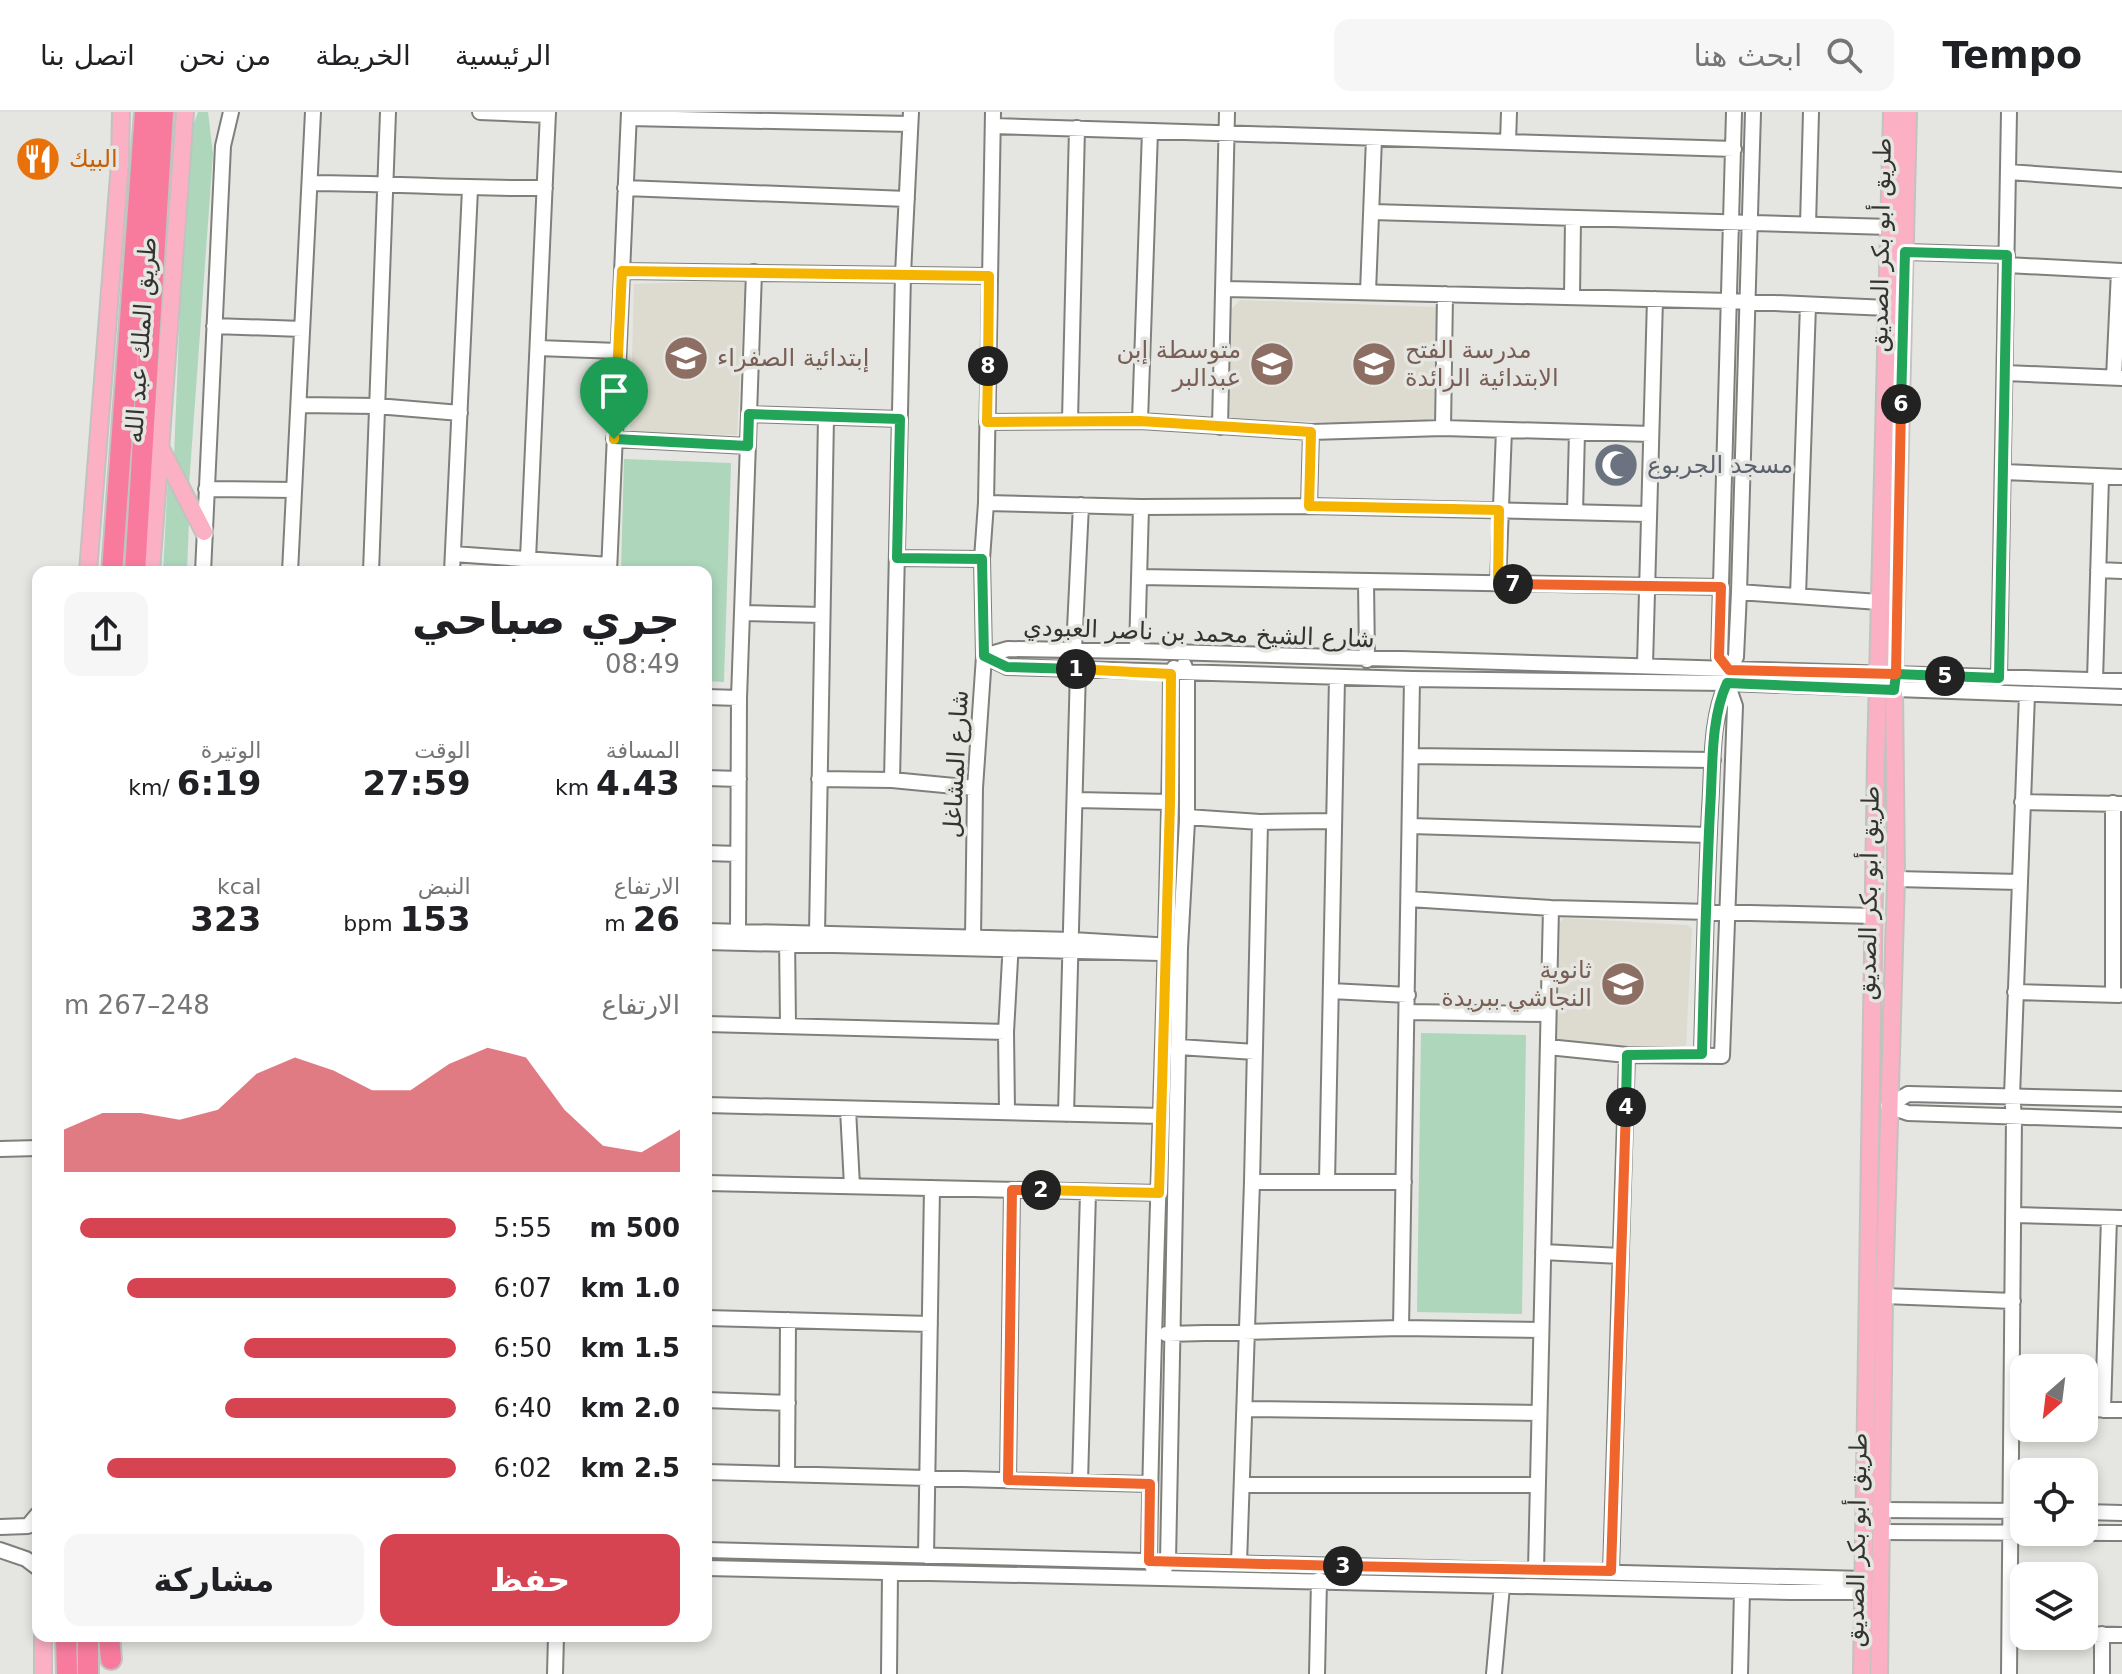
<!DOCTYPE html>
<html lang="ar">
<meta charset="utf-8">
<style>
body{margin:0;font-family:"DejaVu Sans","Noto Naskh Arabic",sans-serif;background:#f6f6f6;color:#202124;direction:rtl;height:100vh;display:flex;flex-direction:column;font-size:30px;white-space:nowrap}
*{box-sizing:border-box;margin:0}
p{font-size:26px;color:#757577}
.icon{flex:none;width:44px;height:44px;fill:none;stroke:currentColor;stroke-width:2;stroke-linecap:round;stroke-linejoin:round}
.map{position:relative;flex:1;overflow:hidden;direction:ltr}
.drawer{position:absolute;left:32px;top:454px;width:680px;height:1076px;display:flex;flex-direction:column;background:#fff;border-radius:16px;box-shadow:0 4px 12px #0003;direction:rtl}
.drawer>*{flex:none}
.needle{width:52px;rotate:208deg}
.buttons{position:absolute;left:2010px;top:1242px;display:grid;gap:16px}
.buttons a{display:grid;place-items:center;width:88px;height:88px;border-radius:16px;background:#fff;box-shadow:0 4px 12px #0003;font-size:40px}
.pin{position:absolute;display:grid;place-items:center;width:68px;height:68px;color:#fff;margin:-82px -34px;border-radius:50% 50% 50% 0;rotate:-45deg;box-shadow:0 0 8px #0007}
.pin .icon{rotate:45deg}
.km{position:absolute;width:40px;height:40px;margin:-20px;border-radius:50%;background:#222;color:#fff;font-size:22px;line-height:40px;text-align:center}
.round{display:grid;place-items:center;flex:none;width:84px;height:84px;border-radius:16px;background:#f6f6f6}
.overview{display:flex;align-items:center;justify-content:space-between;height:136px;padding:0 32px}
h1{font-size:44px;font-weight:600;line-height:60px}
.figures{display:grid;grid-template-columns:repeat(3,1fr);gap:12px;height:136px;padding:8px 32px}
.figures div{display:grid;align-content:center}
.figures b{font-size:34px;font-weight:600}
.figures small{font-size:22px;font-weight:400}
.figures p{font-size:22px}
.chart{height:224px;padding:16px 32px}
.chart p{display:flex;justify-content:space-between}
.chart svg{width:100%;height:144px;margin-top:8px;fill:#d54450;opacity:.7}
.cta{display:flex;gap:16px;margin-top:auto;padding:16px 32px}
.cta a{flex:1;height:92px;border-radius:16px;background:#d54450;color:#fff;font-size:32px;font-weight:600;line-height:92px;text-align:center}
.cta a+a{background:#f6f6f6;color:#202124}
ul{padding:0 32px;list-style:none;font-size:26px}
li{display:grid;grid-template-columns:128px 96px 1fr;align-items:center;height:60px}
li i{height:20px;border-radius:10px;background:#d54450}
header{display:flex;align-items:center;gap:48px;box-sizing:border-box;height:112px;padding:0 40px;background:#fff;border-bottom:2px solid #e0e0e0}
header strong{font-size:38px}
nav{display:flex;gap:44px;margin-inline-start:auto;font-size:28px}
.search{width:560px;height:72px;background:#f6f6f6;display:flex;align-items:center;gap:20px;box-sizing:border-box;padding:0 28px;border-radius:16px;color:#757577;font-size:30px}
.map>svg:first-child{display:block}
</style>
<header>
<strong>Tempo</strong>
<div class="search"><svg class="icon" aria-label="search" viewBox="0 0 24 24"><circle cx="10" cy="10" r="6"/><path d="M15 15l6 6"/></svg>ابحث هنا</div>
<nav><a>الرئيسية</a><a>الخريطة</a><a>من نحن</a><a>اتصل بنا</a></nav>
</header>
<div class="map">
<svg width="2122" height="1562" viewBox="0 0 2122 1562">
<rect width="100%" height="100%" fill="#e5e5e1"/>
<path fill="#dddbd0" d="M745,168L737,323L630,320L634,172Z
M1240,188L1436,195L1434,313L1229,307L1231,198Z
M1564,806L1688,813L1692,817L1686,933L1679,936L1560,932L1555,927L1558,812Z"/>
<path fill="#add6bb" d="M198,0H208L213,42L189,373L174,344L185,73L191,20Z
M624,347L731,351L724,570L706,569V460H621Z
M168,363L189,408L187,460H163Z
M1421,921L1526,923L1522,1202L1417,1200Z"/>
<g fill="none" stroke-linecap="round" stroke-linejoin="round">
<g stroke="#7f7f7b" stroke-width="18">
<path id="minor" d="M480,0L548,3
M1734,0L1719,545L1729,558L1736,545L1739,480L1753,0
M629,6L910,12
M993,14L1734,37
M1508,30L1509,0
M2008,60L2122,68
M310,71C388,71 466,77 545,76
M625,76L907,87
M1372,100L1890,115
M1808,113L1811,0
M1905,140L2007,143
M2007,153L2122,159
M622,159L989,164
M1225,177L1730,189L1888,196
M1368,180L1374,26
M1572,185L1573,106
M214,214L302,217
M538,236L618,239
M2006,261L2122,266
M2114,266L2119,159
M299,293L377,294L460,301
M749,302L900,307
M1070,308L1077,16
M1140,309L1150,19
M987,310L1140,309L1311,320L1443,316L1651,322
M1220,315L1227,0
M1443,316L1445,182
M614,327L748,334
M2004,360L2122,365
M206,377L294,378
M986,391L1141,395L1309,394L1648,402
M1309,394L1311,320
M1575,400L1577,320
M453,442L609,453
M897,446L982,447
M528,447L548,0
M2098,458L2122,459
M203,460L223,34L231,0
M290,460L313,0
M371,460L388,0
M452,460L470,77
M609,460L629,0
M1139,465L1721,475
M1366,469L1367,548
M1498,472L1504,318
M1739,480L1879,490
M1798,484L1808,193
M742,501L822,503
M1074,538L1081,393
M1137,539L1141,395
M984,544L1007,555L1412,567L1727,571L2122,585
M984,544L1008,537L1137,539L2122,569
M1645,553L1655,187
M1999,566L2009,0
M2095,568L2101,365
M706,585L739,586
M1412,644L1713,648
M706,666L739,667
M819,667L892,668L975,676
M892,668L903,162L911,0
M1076,688L1170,690
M2022,690L2122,692
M1187,705L1260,710L1334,709
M1411,714L1709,723
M706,741L738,742
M1896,767L2019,770
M1409,787L1551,796L1874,804
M706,819L1072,828L1172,834
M738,820L739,586L754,160
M817,822L826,305
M787,823L788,914
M973,826L975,676L984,544L982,447L986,391L993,0
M706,830L1161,841
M1331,879L1408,883
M2015,880L2119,883
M2113,883V691
M1407,900L1548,902
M706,912L1006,920
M1179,935L1255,940
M1548,935L1627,943L1722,944L1735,594L1727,571
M1702,942C1704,860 1706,779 1710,697C1713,657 1710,608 1727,571
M706,993L1162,1004
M1888,994L1908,982L2122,987
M1888,994L1908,1001L2122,1008
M848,997L852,1074
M1007,1000L1006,920L1011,829
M1066,1002L1078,557
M0,1037L38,1036
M1252,1070H1404
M1327,1070L1337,566
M706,1071L1159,1081
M2013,1103L2122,1106
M1543,1140L1620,1144
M1884,1184L2013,1189
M706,1206L930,1212
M1401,1216L1412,567
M1166,1222L1401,1216L1541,1218
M706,1288L788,1291
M1246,1297L1539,1301
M2084,1297L2122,1298
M2103,1298L2109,1106
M706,1360L1150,1372
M787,1362L788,1208
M1008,1368L1012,1078
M1080,1370L1088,1080
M1243,1373H1538
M1881,1398L2024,1399
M2084,1400L2122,1401
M0,1415L28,1414L38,1402
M1881,1420L2122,1421
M0,1438L26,1447L38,1456
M706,1438L1864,1467
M926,1444L932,1076
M1239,1451L1252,1070L1260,710
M706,1456C1068,1466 1429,1470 1791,1480H1864
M1154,1457L1149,1449C1153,1153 1169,858 1171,562L1174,556
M1164,1458L1168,1449L1180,836L1187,709V561L1184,553
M1536,1458L1551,796
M1611,1459L1627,943
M2084,1522L2122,1523
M555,1562L556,1524
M889,1562L890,1461
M1317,1562L1319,1468
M1494,1562L1502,1474
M1740,1562L1742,1479
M2009,1562L2014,1004L2012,984L2027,582
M2102,1562V1522"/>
</g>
<g stroke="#c2c2c1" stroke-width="20">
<path id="major" d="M159,333L204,420
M88,460L120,51L121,0
M151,460L185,0
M43,1524V1562
M1862,1562L1876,646L1892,0
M1879,1562L1884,1184L1896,767L1894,578L1908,0"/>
</g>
<g stroke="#c2c2c1" stroke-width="24">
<path id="highway" d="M112,460L145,0
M135,460L163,0
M66,1524L67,1562
M88,1524V1562
M109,1524L111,1547"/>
</g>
<use href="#minor" stroke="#fff" stroke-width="14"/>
<use href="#major" stroke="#fbb0c4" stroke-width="16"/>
<use href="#highway" stroke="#f87b9d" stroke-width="20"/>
</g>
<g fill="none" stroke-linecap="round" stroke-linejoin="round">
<g stroke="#fff" stroke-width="16">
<path id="split-1" d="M614,327L748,334L749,302L900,307L897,446L982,447L984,544L1007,555L1076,557"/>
</g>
<g stroke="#fff" stroke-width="16">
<path id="split-2" d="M1041,1078L1159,1081L1170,690L1171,562L1076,557"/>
</g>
<g stroke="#fff" stroke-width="16">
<path id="split-3" d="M1041,1078H1012L1008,1368L1150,1372L1149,1449L1343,1454"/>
</g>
<g stroke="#fff" stroke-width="16">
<path id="split-4" d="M1343,1454L1611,1459L1626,995"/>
</g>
<g stroke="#fff" stroke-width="16">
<path id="split-5" d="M1626,995L1627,943L1702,942C1704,860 1706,779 1710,698C1713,657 1710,608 1727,571L1894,578L1896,562L1945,564"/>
</g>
<g stroke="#fff" stroke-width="16">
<path id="split-6" d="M1901,292L1905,140L2007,143L1999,566L1945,564"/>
</g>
<g stroke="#fff" stroke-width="16">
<path id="split-7" d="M1513,472L1721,475L1719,545L1729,558L1896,562L1901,292"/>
</g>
<g stroke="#fff" stroke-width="16">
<path id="split-8" d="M988,254L987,310L1140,309L1311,320L1309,394L1499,398L1498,472H1513"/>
</g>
<g stroke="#fff" stroke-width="16">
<path id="split-9" d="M614,327L622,159L989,164L988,254"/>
</g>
<use href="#split-1" stroke="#22a559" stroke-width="10"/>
<use href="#split-2" stroke="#f5b400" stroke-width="10"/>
<use href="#split-3" stroke="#f0652b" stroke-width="10"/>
<use href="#split-4" stroke="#f0652b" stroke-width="10"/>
<use href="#split-5" stroke="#22a559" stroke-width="10"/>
<use href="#split-6" stroke="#22a559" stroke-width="10"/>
<use href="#split-7" stroke="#f0652b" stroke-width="10"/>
<use href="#split-8" stroke="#f5b400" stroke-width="10"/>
<use href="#split-9" stroke="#f5b400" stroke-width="10"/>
</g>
<defs>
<g id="restaurant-disc" transform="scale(2.3)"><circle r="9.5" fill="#e8710a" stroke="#e5e5e1"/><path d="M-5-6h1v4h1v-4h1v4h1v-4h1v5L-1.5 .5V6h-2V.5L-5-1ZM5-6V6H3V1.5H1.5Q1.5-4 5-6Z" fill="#fff"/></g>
<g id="school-disc" transform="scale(2.3)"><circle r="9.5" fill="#8d6e63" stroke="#e5e5e1"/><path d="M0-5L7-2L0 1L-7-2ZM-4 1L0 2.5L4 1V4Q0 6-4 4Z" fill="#fff"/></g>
<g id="mosque-disc" transform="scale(2.3)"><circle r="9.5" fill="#6b7280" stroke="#e5e5e1"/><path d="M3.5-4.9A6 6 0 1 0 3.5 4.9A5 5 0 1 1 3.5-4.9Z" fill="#fff"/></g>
</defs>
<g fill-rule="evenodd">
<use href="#restaurant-disc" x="38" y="47"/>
<use href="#school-disc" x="686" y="246"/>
<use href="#school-disc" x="1272" y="252"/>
<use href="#school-disc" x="1374" y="252"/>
<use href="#mosque-disc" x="1616" y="353"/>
<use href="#school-disc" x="1623" y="872"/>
</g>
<g text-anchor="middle" stroke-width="7" stroke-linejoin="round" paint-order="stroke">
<g font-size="24" fill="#c56008" stroke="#e5e5e1" text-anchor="start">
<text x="69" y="55">البيك</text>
</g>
<g font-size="24" fill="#333331" stroke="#e5e5e1">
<text transform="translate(1881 133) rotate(-89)" y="8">طريق أبو بكر الصديق</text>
<text transform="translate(141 228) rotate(-86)" y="8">طريق الملك عبد الله</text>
<text transform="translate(1199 521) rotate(2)" y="8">شارع الشيخ محمد بن ناصر العبودي</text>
<text transform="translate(956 652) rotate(-87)" y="8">شارع المشاغل</text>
<text transform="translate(1869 781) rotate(-89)" y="8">طريق أبو بكر الصديق</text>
<text transform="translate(1857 1428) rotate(-89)" y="8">طريق أبو بكر الصديق</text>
</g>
<g font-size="24" fill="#785e54" stroke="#e5e5e1" text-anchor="end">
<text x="1241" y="246">متوسطة إبن<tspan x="1241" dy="28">عبدالبر</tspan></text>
<text x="1405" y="246" text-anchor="start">مدرسة الفتح<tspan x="1405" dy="28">الابتدائية الرائدة</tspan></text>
<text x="717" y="254" text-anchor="start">إبتدائية الصفراء</text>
<text x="1592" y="866">ثانوية<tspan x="1592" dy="28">النجاشي ببريدة</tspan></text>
</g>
<g font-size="24" fill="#5b616d" stroke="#e5e5e1" text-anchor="start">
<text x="1647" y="361">مسجد الجربوع</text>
</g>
</g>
</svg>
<div class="buttons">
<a><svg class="needle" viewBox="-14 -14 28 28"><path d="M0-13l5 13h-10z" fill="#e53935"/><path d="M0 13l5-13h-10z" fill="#757577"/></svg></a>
<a><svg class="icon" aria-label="locate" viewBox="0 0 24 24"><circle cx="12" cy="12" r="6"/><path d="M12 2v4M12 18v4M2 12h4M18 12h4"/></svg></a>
<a><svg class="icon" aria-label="layers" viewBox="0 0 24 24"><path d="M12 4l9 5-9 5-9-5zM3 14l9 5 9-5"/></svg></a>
</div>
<div class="pin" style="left:614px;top:327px;background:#1e9e55"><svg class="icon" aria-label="arrive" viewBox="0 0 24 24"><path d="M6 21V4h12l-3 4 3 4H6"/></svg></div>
<b class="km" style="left:1076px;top:557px">1</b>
<b class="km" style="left:1041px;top:1078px">2</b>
<b class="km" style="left:1343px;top:1454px">3</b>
<b class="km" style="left:1626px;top:995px">4</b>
<b class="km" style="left:1945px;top:564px">5</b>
<b class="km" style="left:1901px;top:292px">6</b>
<b class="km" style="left:1513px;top:472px">7</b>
<b class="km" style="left:988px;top:254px">8</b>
<section class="drawer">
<div class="overview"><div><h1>جري صباحي</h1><p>08:49</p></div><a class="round"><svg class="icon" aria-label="share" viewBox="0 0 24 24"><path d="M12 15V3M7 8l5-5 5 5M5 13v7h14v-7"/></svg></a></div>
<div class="figures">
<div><p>المسافة</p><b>4.43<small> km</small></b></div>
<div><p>الوقت</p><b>27:59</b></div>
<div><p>الوتيرة</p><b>6:19<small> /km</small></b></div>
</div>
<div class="figures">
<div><p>الارتفاع</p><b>26<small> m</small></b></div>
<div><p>النبض</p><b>153<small> bpm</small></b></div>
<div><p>kcal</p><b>323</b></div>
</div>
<div class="chart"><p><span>الارتفاع</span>248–267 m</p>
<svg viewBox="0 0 160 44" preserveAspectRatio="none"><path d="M0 44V31L10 26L20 26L30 28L40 25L50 14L60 9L70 13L80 19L90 19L100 11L110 6L120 9L130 25L140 36L150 38L160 31V44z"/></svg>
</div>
<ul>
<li><b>500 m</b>5:55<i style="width:96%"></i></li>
<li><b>1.0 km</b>6:07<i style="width:84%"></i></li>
<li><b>1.5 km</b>6:50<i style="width:54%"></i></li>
<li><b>2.0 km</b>6:40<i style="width:59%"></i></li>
<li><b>2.5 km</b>6:02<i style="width:89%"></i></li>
</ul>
<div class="cta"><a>حفظ</a><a>مشاركة</a></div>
</section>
</div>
